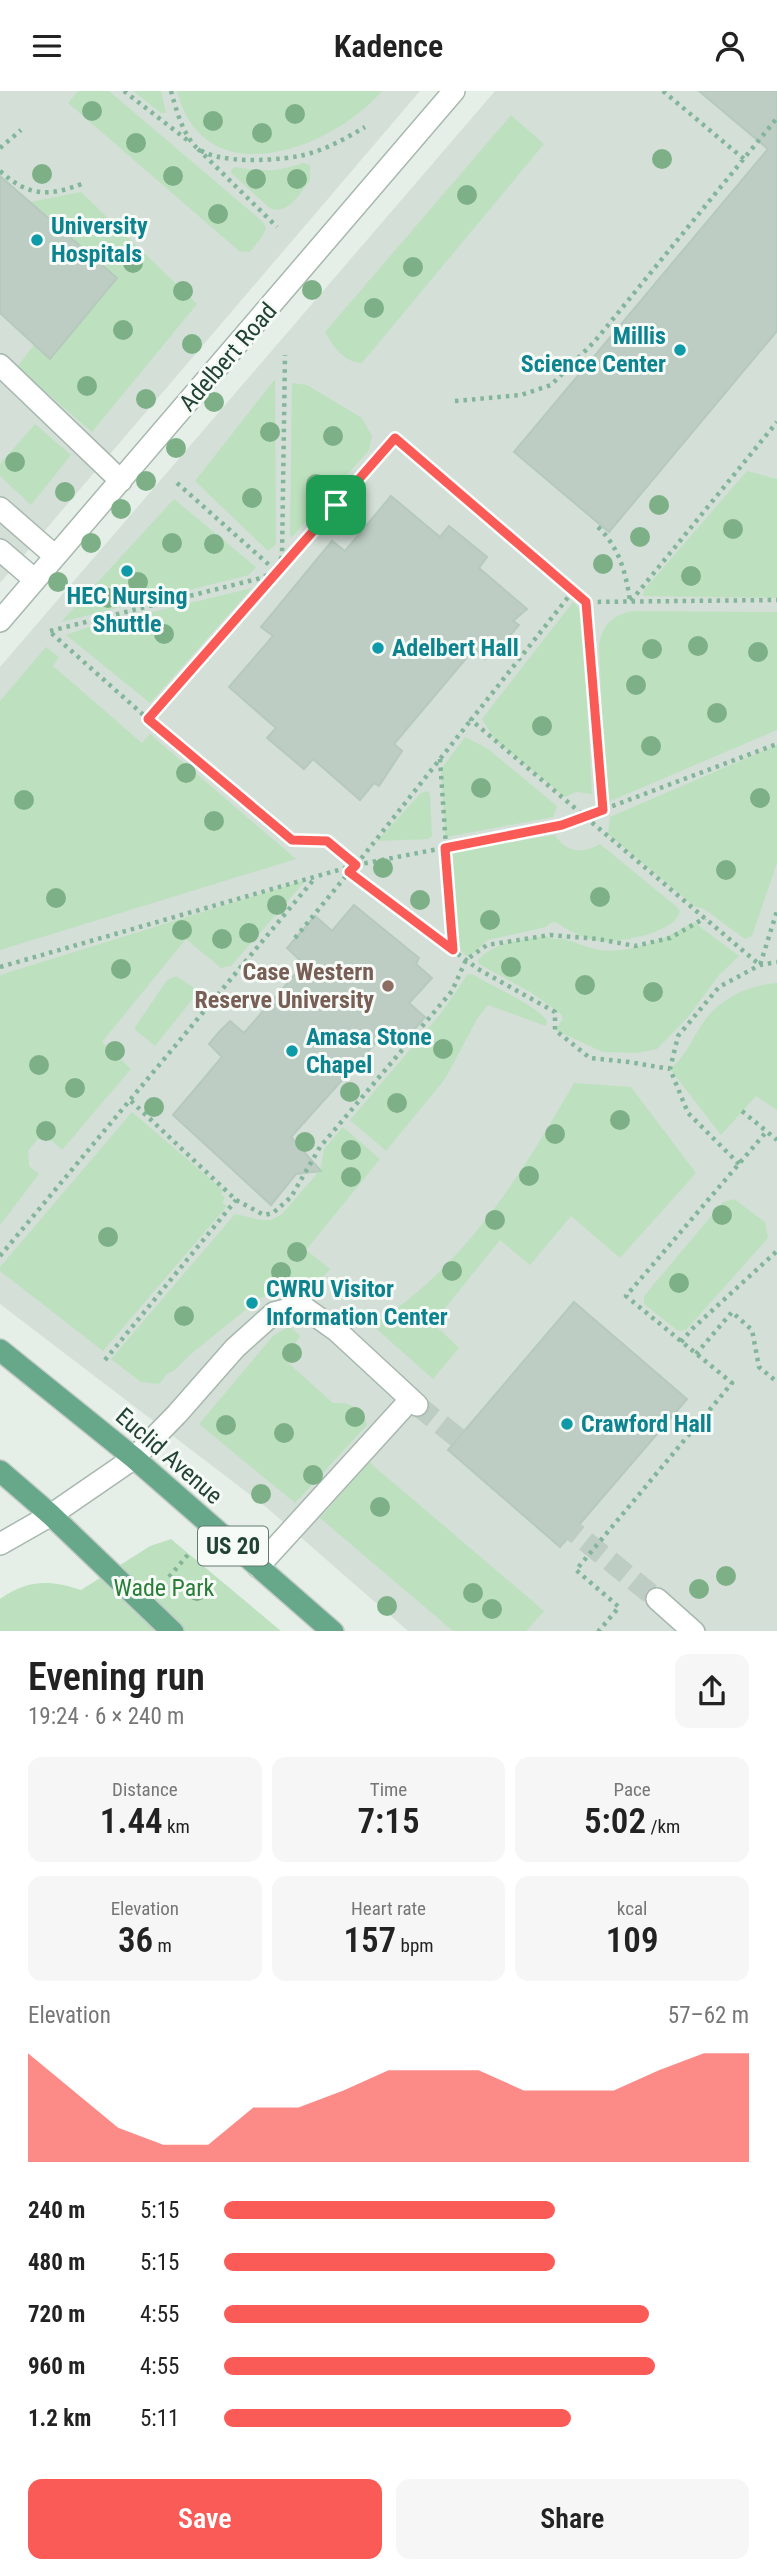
<!DOCTYPE html>
<meta charset="utf-8">
<style>
body{margin:0;font-family:"Roboto Condensed",sans-serif;background:#f6f6f6;color:#222;height:100vh;display:flex;flex-direction:column;font-size:26px;white-space:nowrap}
*{box-sizing:border-box;margin:0}
p{font-size:23px;color:#767676}
.icon{flex:none;width:38px;height:38px;fill:none;stroke:currentColor;stroke-width:2;stroke-linecap:round;stroke-linejoin:round}
.map{position:relative;height:1540px;overflow:hidden}
.side{display:flex;flex-direction:column;background:#fff;flex:1}
.side>*{flex:none}
.pin{position:absolute;display:grid;place-items:center;width:60px;height:60px;color:#fff;margin:-30px;border-radius:14px;box-shadow:0 4px 10px #0006}
.round{display:grid;place-items:center;flex:none;width:74px;height:74px;border-radius:14px;background:#f6f6f6}
.overview{display:flex;align-items:center;justify-content:space-between;height:119px;padding:0 28px}
h1{font-size:38px;font-weight:600;line-height:52px}
.stats{display:grid;grid-template-columns:repeat(3,1fr);gap:10px;height:119px;padding:7px 28px}
.stats div{display:grid;align-content:center;border-radius:14px;background:#f6f6f6;text-align:center}
.stats b{font-size:35px;font-weight:600}
.stats small{font-size:19px;font-weight:400}
.stats p{font-size:19px}
.chart{height:196px;padding:14px 28px}
.chart p{display:flex;justify-content:space-between}
.chart svg{width:100%;height:126px;margin-top:7px;fill:#fb5b56;opacity:.7}
.cta{display:flex;gap:14px;margin-top:auto;padding:14px 28px}
.cta a{flex:1;height:80px;border-radius:14px;background:#fb5b56;color:#fff;font-size:28px;font-weight:600;line-height:80px;text-align:center}
.cta a+a{background:#f6f6f6;color:#222}
ul{padding:0 28px;list-style:none;font-size:23px}
li{display:grid;grid-template-columns:112px 84px 1fr;align-items:center;height:52px}
li i{height:18px;border-radius:9px;background:#fb5b56}
header{display:flex;justify-content:space-between;align-items:center;height:91px;padding:0 28px;background:#fff;font-size:32px;font-weight:600}
.map>svg:first-child{display:block}
</style>
<header><svg class="icon" aria-label="menu" viewBox="0 0 24 24"><path d="M4 6h16M4 12h16M4 18h16"/></svg>Kadence<svg class="icon" aria-label="person" viewBox="0 0 24 24"><circle cx="12" cy="8" r="4"/><path d="M4 21q1-7 8-7t8 7"/></svg></header>
<div class="map">
<svg width="777" height="1541" viewBox="0 0 777 1541">
<rect width="100%" height="100%" fill="#e5efe8"/>
<path fill="#d3dfd7" d="M0,0H420L0,492Z
M495,0H777V1540H408L266,1416L0,1213V576Z"/>
<path fill="#bde1bf" d="M78,0H109L263,131L266,137L263,144L250,161L239,160L68,12Z
M133,0H161L166,22H161Z
M177,0H382C331,59 204,106 177,0Z
M511,24L544,53L362,272C343,271 334,256 325,241Z
M303,72L310,74V89C300,102 288,125 270,117L231,82L232,78L236,76C261,81 279,81 303,72Z
M81,101L197,213L92,341L17,276L34,254L50,268L117,187L30,111Z
M275,288L276,453L268,460L195,390Z
M292,292L307,294L362,327L372,345L369,359L293,445L290,444Z
M35,333L71,364L31,414L0,385V373Z
M747,380L777,388V507L643,505L644,499Z
M174,408L256,476L249,484L61,531Z
M252,497L150,612L66,544L86,537Z
M573,511L582,521L592,703L576,701L565,706L495,649L482,628Z
M632,520L777,521V639L606,712L599,554C603,533 612,525 632,520Z
M46,556L59,566L53,575L142,652L150,643L296,768L0,859V610Z
M465,646L488,658L557,715L553,726L447,746L445,744L441,678Z
M777,654V772L752,845L745,848L704,818L694,815L608,743L610,726Z
M427,700L430,703L432,745L429,748L377,750L421,702Z
M555,744C565,761 583,764 600,753L677,816L680,820C677,841 620,852 601,850C585,849 568,839 555,831L550,832L546,836L488,849L470,865H466L457,854L449,836L446,763L449,760Z
M306,789L231,875L221,877L186,848L102,951L131,978L62,1059L52,1050L38,1048L28,1060L29,1075L39,1083L0,1134V884Z
M695,832L739,865L719,884L688,926L657,958L637,962L603,961L555,939L563,928L561,923L532,902L479,873L478,869C496,850 522,849 546,845C553,850 559,846 567,849C578,852 588,857 599,859C630,863 664,849 690,833Z
M472,883C492,896 534,912 547,930L546,935L488,914L477,928L445,988L386,1060L350,1029L442,921L467,884Z
M176,885L199,900L155,955L134,938L167,889Z
M777,892V1019L756,1005L721,1044L670,978C688,963 692,947 705,929C722,906 749,894 777,892Z
M574,992L631,996L696,1082L620,1167L571,1125L530,1174L500,1149L433,1232L459,1257L433,1288L372,1234C463,1178 522,1083 574,992Z
M132,1021L223,1099L221,1103L225,1107L222,1112L227,1115L103,1260L0,1180V1176Z
M343,1036L380,1068L306,1159L330,1178L321,1188L260,1207L191,1263L175,1279L167,1283L159,1293L141,1291L111,1268L235,1123L261,1129H271L282,1123L315,1085L321,1076L324,1058Z
M734,1108L765,1131L768,1147L686,1239L678,1240L644,1213V1205L723,1111Z
M290,1235L300,1245L285,1269L333,1312H345L362,1319L367,1334L295,1412L199,1333L273,1245Z
M369,1371L544,1520L526,1540H453L320,1427Z
M171,1448L281,1540H0V1508C28,1488 50,1489 81,1499L150,1455Z"/>
<path fill="#bdcdc3" stroke="#b6c9bd" stroke-width="2" d="M699,0H777V240L609,441L514,361L768,58Z
M0,85L117,187L50,268L0,222Z
M391,405L440,446L449,435L487,466L479,477L527,518L513,530L519,534L500,556L497,554L485,568L474,558L394,653L402,660L379,695L374,692L360,709L313,668L304,678L267,647L276,637L229,596L273,545L261,536L332,450L345,460Z
M354,814L419,867L416,873L432,887L409,912L425,926L403,952L387,939L291,1046L321,1080L296,1083L271,1114L173,1024L222,966L209,953L219,941L230,930L244,942L304,873L287,857L315,825L332,840Z
M574,1211L687,1308L560,1456L448,1359Z"/>
<g fill="none" stroke-linecap="round" stroke-linejoin="round">
<path stroke="#becdc4" stroke-width="21" stroke-dasharray="21 10" stroke-linecap="butt" d="M417,1314L657,1508"/>
<g stroke="#a7b8ae" stroke-width="24">
<path id="minor" d="M0,274L121,390
M0,417L55,465
M0,459L35,489
M0,530L454,0
M0,1453L51,1424L134,1367L177,1323L235,1257L274,1222L302,1215L337,1240L417,1314
M258,1476L410,1309
M657,1508L694,1541"/>
</g>
<g stroke="#c1cac6" stroke-width="24">
<path id="major" d="M0,1259L134,1367L333,1541
M0,1380L51,1424L173,1541"/>
</g>
<path stroke="#83b59a" stroke-width="4.5" stroke-dasharray="3.5 5" stroke-linecap="butt" d="M124,0L191,52
M171,0C176,18 182,41 195,55C214,75 286,70 311,62C331,56 348,46 365,36
M663,0L744,68
M0,57L21,39
M198,58L277,136
M0,80C29,106 49,106 84,92
M455,310L521,304L551,294L595,250L777,27
M177,392L276,480
M598,436C619,456 626,482 630,510
M573,500L471,629L760,874L777,820
M631,510L777,331
M586,511L603,719
M50,540L261,487L276,480L282,465L285,264
M148,628L395,347L586,511L777,509
M440,668L453,858
M356,774L562,734L777,653
M356,774L471,629
M349,781L478,878L555,921V939L590,967L629,971L670,978
M295,847L350,780
M0,876L356,774L327,750L292,749L148,628L49,540
M131,1010L236,1109L264,1124L273,1122L291,1106L320,1056L452,900L466,869L487,854L550,844L598,848L635,855L670,847L705,827
M742,1020L777,1049
M739,1073L688,1022L670,978L678,945L719,896L760,874L777,871
M0,1165L315,787
M681,1251L692,1238L777,1160
M696,1263L732,1221L752,1239L759,1276L777,1291
M105,1269L236,1109
M169,1486L191,1460
M598,1541L619,1516L576,1479L732,1292L626,1205L767,1040"/>
<use href="#minor" stroke="#fff" stroke-width="21"/>
<use href="#major" stroke="#66a889" stroke-width="21"/>
</g>
<g fill="#7eb087">
<circle cx="92" cy="20" r="10"/>
<circle cx="295" cy="23" r="10"/>
<circle cx="213" cy="30" r="10"/>
<circle cx="262" cy="42" r="10"/>
<circle cx="136" cy="52" r="10"/>
<circle cx="662" cy="68" r="10"/>
<circle cx="42" cy="83" r="10"/>
<circle cx="173" cy="85" r="10"/>
<circle cx="256" cy="88" r="10"/>
<circle cx="297" cy="88" r="10"/>
<circle cx="467" cy="104" r="10"/>
<circle cx="218" cy="123" r="10"/>
<circle cx="133" cy="172" r="10"/>
<circle cx="413" cy="176" r="10"/>
<circle cx="312" cy="199" r="10"/>
<circle cx="183" cy="200" r="10"/>
<circle cx="374" cy="217" r="10"/>
<circle cx="123" cy="239" r="10"/>
<circle cx="192" cy="253" r="10"/>
<circle cx="87" cy="295" r="10"/>
<circle cx="146" cy="308" r="10"/>
<circle cx="214" cy="311" r="10"/>
<circle cx="270" cy="341" r="10"/>
<circle cx="333" cy="345" r="10"/>
<circle cx="176" cy="357" r="10"/>
<circle cx="15" cy="371" r="10"/>
<circle cx="146" cy="390" r="10"/>
<circle cx="316" cy="393" r="10"/>
<circle cx="65" cy="401" r="10"/>
<circle cx="252" cy="407" r="10"/>
<circle cx="659" cy="414" r="10"/>
<circle cx="121" cy="418" r="10"/>
<circle cx="733" cy="438" r="10"/>
<circle cx="640" cy="446" r="10"/>
<circle cx="91" cy="452" r="10"/>
<circle cx="172" cy="452" r="10"/>
<circle cx="214" cy="453" r="10"/>
<circle cx="603" cy="473" r="10"/>
<circle cx="691" cy="485" r="10"/>
<circle cx="58" cy="491" r="10"/>
<circle cx="138" cy="491" r="10"/>
<circle cx="108" cy="507" r="10"/>
<circle cx="164" cy="543" r="10"/>
<circle cx="698" cy="555" r="10"/>
<circle cx="652" cy="558" r="10"/>
<circle cx="758" cy="561" r="10"/>
<circle cx="636" cy="594" r="10"/>
<circle cx="717" cy="622" r="10"/>
<circle cx="542" cy="635" r="10"/>
<circle cx="651" cy="655" r="10"/>
<circle cx="186" cy="682" r="10"/>
<circle cx="481" cy="697" r="10"/>
<circle cx="760" cy="707" r="10"/>
<circle cx="24" cy="709" r="10"/>
<circle cx="214" cy="730" r="10"/>
<circle cx="383" cy="777" r="10"/>
<circle cx="726" cy="779" r="10"/>
<circle cx="600" cy="806" r="10"/>
<circle cx="56" cy="807" r="10"/>
<circle cx="420" cy="809" r="10"/>
<circle cx="277" cy="814" r="10"/>
<circle cx="490" cy="829" r="10"/>
<circle cx="182" cy="839" r="10"/>
<circle cx="249" cy="842" r="10"/>
<circle cx="222" cy="848" r="10"/>
<circle cx="511" cy="876" r="10"/>
<circle cx="121" cy="878" r="10"/>
<circle cx="585" cy="894" r="10"/>
<circle cx="653" cy="901" r="10"/>
<circle cx="443" cy="958" r="10"/>
<circle cx="115" cy="960" r="10"/>
<circle cx="39" cy="974" r="10"/>
<circle cx="75" cy="997" r="10"/>
<circle cx="350" cy="1001" r="10"/>
<circle cx="397" cy="1012" r="10"/>
<circle cx="154" cy="1016" r="10"/>
<circle cx="620" cy="1029" r="10"/>
<circle cx="46" cy="1040" r="10"/>
<circle cx="555" cy="1043" r="10"/>
<circle cx="305" cy="1051" r="10"/>
<circle cx="351" cy="1059" r="10"/>
<circle cx="529" cy="1085" r="10"/>
<circle cx="351" cy="1086" r="10"/>
<circle cx="722" cy="1124" r="10"/>
<circle cx="495" cy="1129" r="10"/>
<circle cx="108" cy="1146" r="10"/>
<circle cx="297" cy="1161" r="10"/>
<circle cx="452" cy="1180" r="10"/>
<circle cx="281" cy="1181" r="10"/>
<circle cx="679" cy="1192" r="10"/>
<circle cx="184" cy="1225" r="10"/>
<circle cx="292" cy="1262" r="10"/>
<circle cx="355" cy="1326" r="10"/>
<circle cx="226" cy="1334" r="10"/>
<circle cx="284" cy="1342" r="10"/>
<circle cx="313" cy="1384" r="10"/>
<circle cx="261" cy="1403" r="10"/>
<circle cx="380" cy="1416" r="10"/>
<circle cx="726" cy="1485" r="10"/>
<circle cx="699" cy="1498" r="10"/>
<circle cx="197" cy="1500" r="10"/>
<circle cx="473" cy="1502" r="10"/>
<circle cx="387" cy="1515" r="10"/>
<circle cx="492" cy="1518" r="10"/>
</g>
<g fill="none" stroke-linecap="round" stroke-linejoin="round">
<g stroke="#fff" stroke-width="14">
<path id="route" d="M395,347L586,511L603,719L562,734L445,757L453,859L349,781L356,774L327,750L292,749L148,628Z"/>
</g>
<use href="#route" stroke="#fb5b56" stroke-width="9"/>
</g>
<g fill="#0f9aa8" stroke="#f6fbf7" stroke-width="2.5">
<circle cx="37" cy="149" r="7"/>
<circle cx="680" cy="259" r="7"/>
<circle cx="127" cy="480" r="7"/>
<circle cx="378" cy="557" r="7"/>
<circle cx="292" cy="960" r="7"/>
<circle cx="252" cy="1212" r="7"/>
<circle cx="567" cy="1333" r="7"/>
</g>
<circle fill="#8d6e63" stroke="#f6fbf7" stroke-width="2.5" cx="388" cy="895" r="7"/>
<g text-anchor="middle" stroke-width="6" stroke-linejoin="round" paint-order="stroke">
<rect fill="#f6fbf7" stroke="#627a6e" stroke-width="2" x="198" y="1435.5" width="70" height="39" rx="5"/>
<g font-size="23" font-weight="bold" fill="#224333">
<text x="233" y="1463">US 20</text>
</g>
<g font-size="24" font-weight="bold" fill="#0d838f" stroke="#f6fbf7" text-anchor="start">
<text x="51" y="143">University<tspan x="51" dy="28">Hospitals</tspan></text>
<text x="666" y="253" text-anchor="end">Millis<tspan x="666" dy="28">Science Center</tspan></text>
<text x="127" y="513" text-anchor="middle">HEC Nursing<tspan x="127" dy="28">Shuttle</tspan></text>
<text x="392" y="565">Adelbert Hall</text>
<text x="306" y="954">Amasa Stone<tspan x="306" dy="28">Chapel</tspan></text>
<text x="266" y="1206">CWRU Visitor<tspan x="266" dy="28">Information Center</tspan></text>
<text x="581" y="1341">Crawford Hall</text>
</g>
<g font-size="24" fill="#224333" stroke="#f6fbf7">
<text transform="translate(228 266) rotate(-49)" y="8">Adelbert Road</text>
<text transform="translate(169 1365) rotate(41)" y="8">Euclid Avenue</text>
</g>
<g font-size="24" font-weight="bold" fill="#785e54" stroke="#f6fbf7" text-anchor="end">
<text x="374" y="889">Case Western<tspan x="374" dy="28">Reserve University</tspan></text>
</g>
<g font-size="24" fill="#297d37" stroke="#f6fbf7">
<text x="164" y="1505">Wade Park</text>
</g>
</g>
</svg>
<div class="pin" style="left:336px;top:414px;background:#1e9e55"><svg class="icon" aria-label="arrive" viewBox="0 0 24 24"><path d="M6 21V4h12l-3 4 3 4H6"/></svg></div>
</div>
<section class="side">
<div class="overview"><div><h1>Evening run</h1><p>19:24 · 6 × 240 m</p></div><a class="round"><svg class="icon" aria-label="share" viewBox="0 0 24 24"><path d="M12 15V3M7 8l5-5 5 5M5 13v7h14v-7"/></svg></a></div>
<div class="stats">
<div><p>Distance</p><b>1.44<small> km</small></b></div>
<div><p>Time</p><b>7:15</b></div>
<div><p>Pace</p><b>5:02<small> /km</small></b></div>
</div>
<div class="stats">
<div><p>Elevation</p><b>36<small> m</small></b></div>
<div><p>Heart rate</p><b>157<small> bpm</small></b></div>
<div><p>kcal</p><b>109</b></div>
</div>
<div class="chart"><p><span>Elevation</span>57–62 m</p>
<svg viewBox="0 0 160 44" preserveAspectRatio="none"><path d="M0 44V6L10 19L20 32L30 38L40 38L50 25L60 25L70 19L80 12L90 12L100 12L110 19L120 19L130 19L140 12L150 6L160 6V44z"/></svg>
</div>
<ul>
<li><b>240 m</b>5:15<i style="width:63%"></i></li>
<li><b>480 m</b>5:15<i style="width:63%"></i></li>
<li><b>720 m</b>4:55<i style="width:81%"></i></li>
<li><b>960 m</b>4:55<i style="width:82%"></i></li>
<li><b>1.2 km</b>5:11<i style="width:66%"></i></li>
</ul>
<div class="cta"><a>Save</a><a>Share</a></div>
</section>
